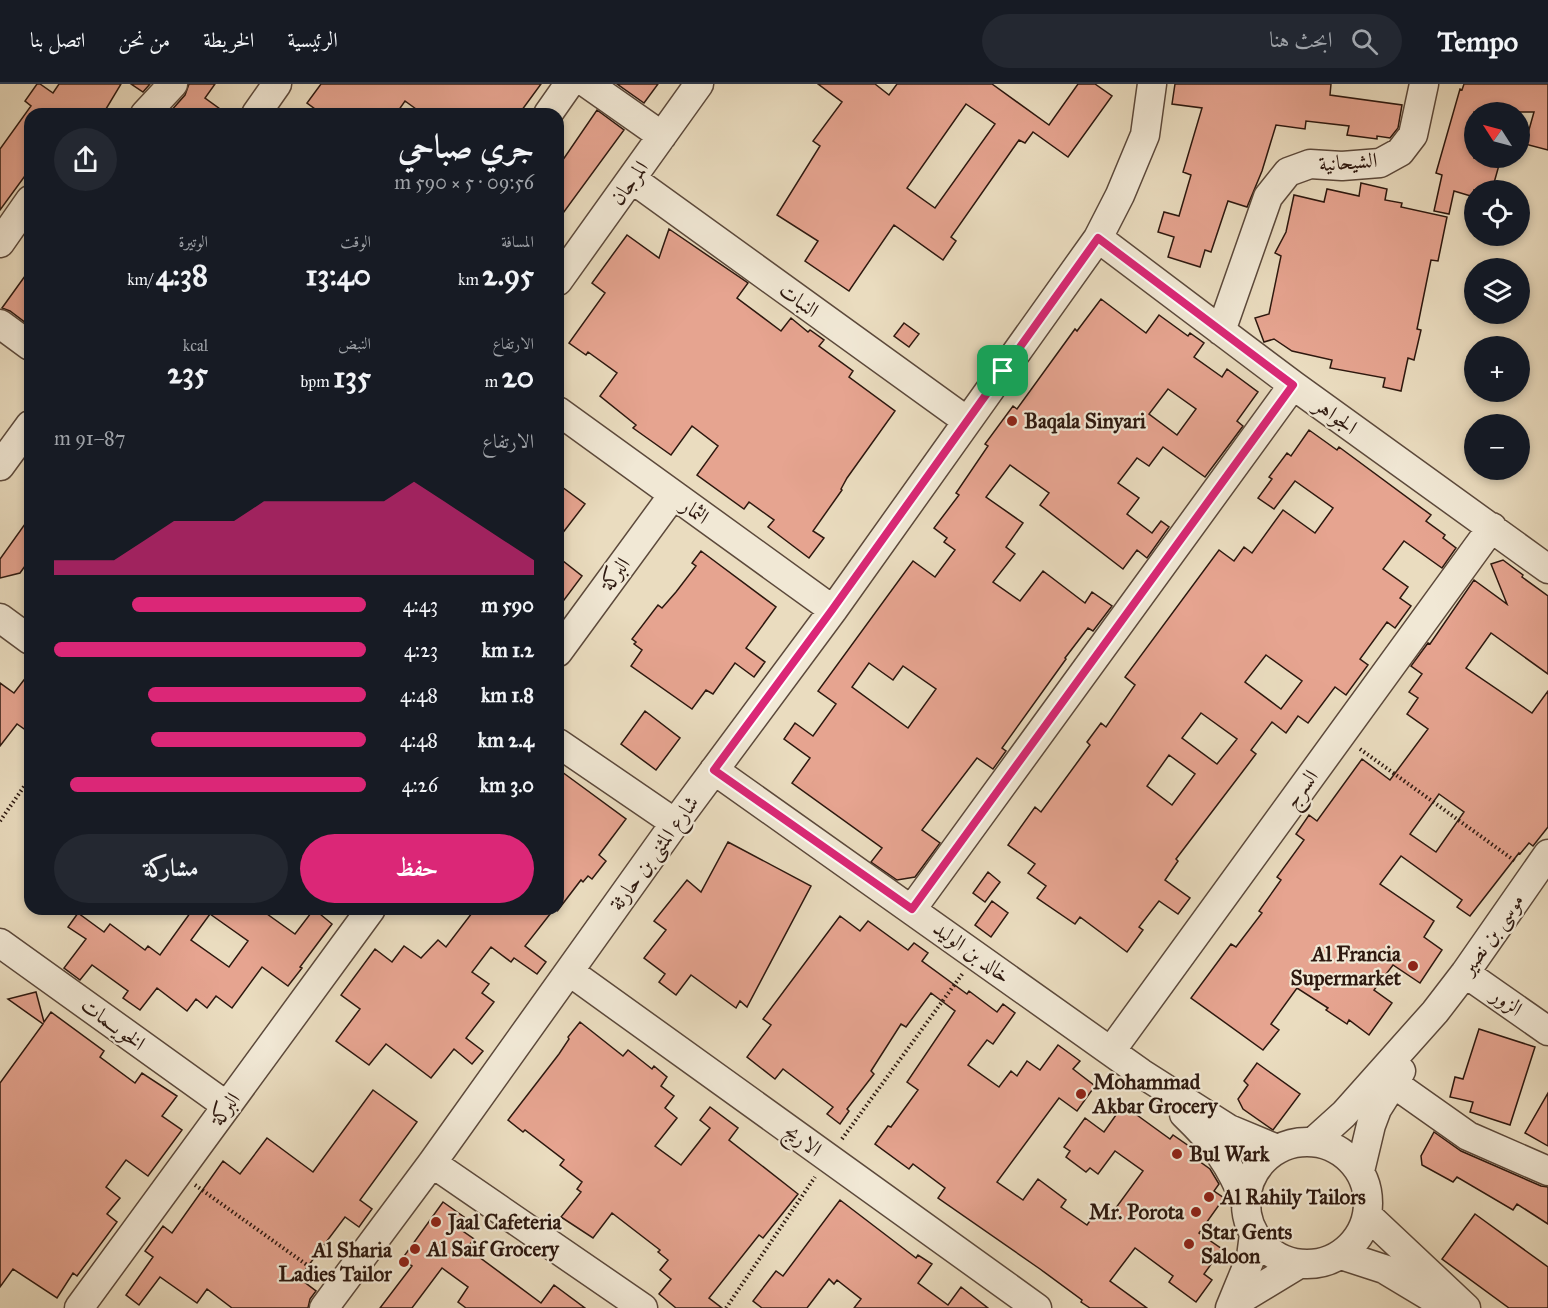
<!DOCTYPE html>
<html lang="ar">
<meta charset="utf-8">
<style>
body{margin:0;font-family:"IM FELL Great Primer",Amiri,serif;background:#242831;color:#f1f3f6;direction:rtl;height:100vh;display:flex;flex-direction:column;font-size:22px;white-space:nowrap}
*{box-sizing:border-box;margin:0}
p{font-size:20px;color:#9ea1a6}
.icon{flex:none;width:33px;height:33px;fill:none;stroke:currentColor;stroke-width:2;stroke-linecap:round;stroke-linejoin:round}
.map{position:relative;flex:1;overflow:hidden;direction:ltr}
.side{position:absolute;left:24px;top:24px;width:540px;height:807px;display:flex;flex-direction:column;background:#171b24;border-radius:18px;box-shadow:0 3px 9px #0003;direction:rtl}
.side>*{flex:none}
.needle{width:39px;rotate:306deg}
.controls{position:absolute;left:1464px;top:18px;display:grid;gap:12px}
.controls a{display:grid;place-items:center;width:66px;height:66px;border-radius:50%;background:#171b24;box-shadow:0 3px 9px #0003;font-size:30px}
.pin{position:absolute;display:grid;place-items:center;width:51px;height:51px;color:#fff;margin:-26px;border-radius:12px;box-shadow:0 3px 9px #0006}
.round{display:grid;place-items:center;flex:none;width:63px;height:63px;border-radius:32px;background:#242831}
.summary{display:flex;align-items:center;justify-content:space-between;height:102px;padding:0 30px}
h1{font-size:33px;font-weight:700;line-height:45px}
.figures{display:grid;grid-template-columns:repeat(3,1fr);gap:9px;height:102px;padding:6px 30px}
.figures div{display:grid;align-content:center}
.figures b{font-size:30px;font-weight:700}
.figures small{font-size:16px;font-weight:400}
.figures p{font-size:16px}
.chart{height:168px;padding:12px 30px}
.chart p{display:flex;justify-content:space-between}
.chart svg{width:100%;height:108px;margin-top:6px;fill:#db2777;opacity:.7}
.button{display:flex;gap:12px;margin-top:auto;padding:12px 30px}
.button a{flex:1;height:69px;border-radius:36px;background:#db2777;color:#fff;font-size:24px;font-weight:700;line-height:69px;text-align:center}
.button a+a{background:#242831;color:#f1f3f6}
ul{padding:0 30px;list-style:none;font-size:20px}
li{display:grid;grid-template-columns:96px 72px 1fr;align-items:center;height:45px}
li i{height:15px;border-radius:8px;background:#db2777}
header{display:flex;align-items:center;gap:36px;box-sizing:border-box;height:84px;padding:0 30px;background:#171b24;border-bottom:2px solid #363941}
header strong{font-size:28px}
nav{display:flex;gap:33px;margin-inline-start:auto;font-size:21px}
.search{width:420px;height:54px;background:#242831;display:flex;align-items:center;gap:15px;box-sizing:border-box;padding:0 21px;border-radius:33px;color:#9ea1a6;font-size:22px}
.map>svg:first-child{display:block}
</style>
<header>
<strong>Tempo</strong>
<div class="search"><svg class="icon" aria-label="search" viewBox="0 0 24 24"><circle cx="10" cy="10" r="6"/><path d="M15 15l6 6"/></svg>ابحث هنا</div>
<nav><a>الرئيسية</a><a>الخريطة</a><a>من نحن</a><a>اتصل بنا</a></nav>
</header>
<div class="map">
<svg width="1548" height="1224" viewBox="0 0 1548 1224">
<rect width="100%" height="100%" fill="#eadcbf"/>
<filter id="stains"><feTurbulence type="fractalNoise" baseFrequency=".00333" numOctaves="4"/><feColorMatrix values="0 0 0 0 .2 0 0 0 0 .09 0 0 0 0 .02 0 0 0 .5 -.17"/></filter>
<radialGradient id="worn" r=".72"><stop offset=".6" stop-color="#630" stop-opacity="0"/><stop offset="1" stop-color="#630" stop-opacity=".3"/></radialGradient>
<path fill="#e6a490" stroke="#2d180f" stroke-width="1.5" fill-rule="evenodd" d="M37,0H40L53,9L59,0H121L103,30H30V85L0,126V65L31,22L25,17Z
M131,0H150L143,8Z
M189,0H215L205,14L227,30H172L170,28L185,11Z
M321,0H541L519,30H423L405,17L396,30H322L307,19Z
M617,0H658L644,19Z
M818,0H875L889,11L897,0H992L1049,41L1078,0H1095L1112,12L1068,73L1033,48L1025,59L1019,56L951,153L956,157L943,176L894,141L849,207L805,177L818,157L777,131L820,62L813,57L842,18ZM966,20L995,40L935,124L907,104Z
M1175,0H1331L1330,11L1402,21L1398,44L1390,54L1377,52V55L1347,51L1349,42L1306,37L1305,45L1276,41L1262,87L1247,123L1228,117L1211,168L1205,166L1200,183L1168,173L1174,153L1158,148L1164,128L1179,132L1191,91L1183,88L1202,24L1172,20Z
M1464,0H1548V66L1525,60L1534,28H1504L1484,23L1483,28H1474V74H1501L1492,106H1474V113L1454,107L1449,130L1434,127L1442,91L1436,89L1460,5L1462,6Z
M597,26L624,46L558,136V83Z
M1361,99L1387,105L1385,116L1402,119L1401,123L1447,133L1438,177L1431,176L1417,245L1421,246L1414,276L1408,274L1401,307L1383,303L1385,294L1330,284L1332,276L1292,267L1274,255L1264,258L1255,234L1269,230L1281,172L1275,169L1286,148L1294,111L1324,118L1327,105L1359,112Z
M669,145L748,199L737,214L781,247L791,234L808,248L810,246L824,256L819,262L853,287L849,293L895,327L847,394L841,405L842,406L813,447L824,454L809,474L768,443L774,436L749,418L744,425L697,391L718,362L692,342L671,371L633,344L636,341L600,312L617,289L588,268L586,271L569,259L605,209L592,199L627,151L659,174Z
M30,185V242L10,227L2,224Z
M1101,215L1146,249L1159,231L1188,252L1190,249L1204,259L1194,273L1222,293L1227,285L1258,308L1237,337L1243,342L1205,393L1163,363L1149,382L1137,374L1118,399L1139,414L1127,430L1152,449L1161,437L1169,443L1147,474L1137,466L1123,485L1040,421L1049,409L1010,381L986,413L1023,439L1006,463L1015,470L993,498L1020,517L1043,487L1085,519L1092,508L1112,522L1093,547L1088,544L1065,574L1066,575L1002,664L1006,667L993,685L977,674L922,746L940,759L915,793L897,796L871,778L882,764L792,699L810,674L784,655L795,639L813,652L836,620L818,607L913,477L935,493L955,466L944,458L947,454L934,444L959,411L956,409L988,362L985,360L1013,322L1017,325L1075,245L1077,247ZM1168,305L1196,325L1177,351L1149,330ZM869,579L893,596L903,582L936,605L908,644L852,603Z
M904,239L919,250L909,263L894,252Z
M1309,346L1337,366L1339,363L1431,431L1426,437L1445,451L1443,454L1456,464L1442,484L1404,457L1383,485L1408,503L1400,514L1411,522L1395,544L1387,538L1360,575L1368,581L1346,611L1335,603L1308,639L1298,632L1286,649L1272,638L1251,666L1256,670L1176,775L1178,777L1165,796L1190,814L1178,830L1159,817L1139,843L1143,846L1127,868L1080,833L1075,840L1037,814L1046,802L1028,789L1035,780L1008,761L1035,723L1041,728L1090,661L1087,658L1101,639L1106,643L1135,601L1125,593L1219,466L1234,477L1244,463L1252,469L1283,426L1315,449L1333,424L1295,397L1274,425L1258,414L1272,395L1269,393L1287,369L1291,372ZM1266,571L1302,597L1281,625L1245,598ZM1201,629L1237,655L1217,680L1182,654ZM1169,671L1195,690L1172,721L1147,702Z
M558,400L585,420L558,455Z
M30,433V475L20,489L0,494V475Z
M701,467L776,523L746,564L765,578L754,593L735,579L713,610L706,606L692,625L631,582L642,566L634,560L636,558L632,555L658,521L662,524L676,508L696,482L692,479Z
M558,473L582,492L558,524Z
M1503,476L1523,491L1522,493L1548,512V590L1491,549L1466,584L1532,629L1548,607V743L1533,762L1529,759L1520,770L1519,769L1470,832L1457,823L1462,816L1401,772L1380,800L1434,837L1424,853L1442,866L1420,899L1393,881L1374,906L1392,919L1369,951L1349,936L1347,940L1326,926L1328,924L1297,904L1271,940L1279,946L1263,966L1191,914L1231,860L1236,863L1262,829L1259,827L1281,796L1277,793L1304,756L1296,750L1309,731L1317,737L1362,675L1390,696L1428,645L1407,630L1418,614L1409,608L1422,590L1411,582L1428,559L1430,560L1474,496L1507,520L1491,480ZM1439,710L1464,728L1436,768L1410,750Z
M30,588V649L17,640L0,662V599L14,609Z
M645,627L680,654L656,686L621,660Z
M558,685L626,735L599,771L606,777L592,795L588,792L583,798L581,796L558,826Z
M728,758L811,802L747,923L740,917L736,924L691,891L676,911L659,898L665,890L644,874L666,846L654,837L687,796L701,808Z
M988,788L1000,798L985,818L973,809Z
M992,817L1008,829L991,853L975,841Z
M193,825H260L295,850L314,825L332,840L300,883L302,884L288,902L262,883L232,924L216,912L207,924L196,915L187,927L157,904L140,926L123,914L128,907L92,881L80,896L64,884L86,855L68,843L78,829L104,848L110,840L145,866L148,862L160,871ZM210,830L248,857L229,883L191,856Z
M475,825H554L525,862L546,878L537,890L514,874L511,878L491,863L472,888L489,900L482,909L494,918L466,954L483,967L472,980L454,965L431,994L386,960L369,981L336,957L360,925L341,911L375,865L392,878L404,862L421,874L438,856L446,863Z
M840,832L860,847L868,837L908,866L914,859L928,869L922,877L967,910L969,907L997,928L1003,920L1015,929L993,960L987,956L968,981L999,1003L1011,987L1017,992L1027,977L1040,986L1058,961L1080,977L1073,985L1095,1002L1077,1027L1059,1014L997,1098L1023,1116L1038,1095L1066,1116L1061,1123L1087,1141L1099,1124L1110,1132L1143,1087L1115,1067L1098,1090L1090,1084L1086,1088L1066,1073L1070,1067L1064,1063L1085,1034L1104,1048L1123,1021L1170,1055L1173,1051L1196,1067L1192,1072L1210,1085L1219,1100L1214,1107L1224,1114L1199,1149L1222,1165L1204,1190L1212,1196L1196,1218L1169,1198L1173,1192L1135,1164L1110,1197L1147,1224H1090L1081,1218L1082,1216L1040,1185L938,1114L945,1104L913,1080L909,1085L875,1060L888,1042L891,1043L918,1006L907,998L955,927L931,909L906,943L901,940L871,987L874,990L847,1025L849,1027L840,1040L827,1030L833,1023L783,985L775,995L747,973L771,941L763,935Z
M36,908L44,938L51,928L104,967L100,973L135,999L142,989L177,1012L162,1032L182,1046L148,1092L126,1076L106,1103L120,1114L107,1130L117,1138L77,1192L73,1189L57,1214L13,1185L0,1203V999L43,940L8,915Z
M580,938L623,972L628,966L652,985L654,982L667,993L661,1002L674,1012L665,1024L677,1034L655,1062L681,1081L710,1044L700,1036L710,1023L738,1044L729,1056L798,1110L763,1154L759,1151L709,1214L722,1224H676L659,1210L671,1195L660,1186L668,1176L658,1168L660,1166L612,1129L593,1154L561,1133L581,1108L577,1105L582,1098L560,1081L564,1076L525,1046L523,1048L508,1036L559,970L569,955L568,953Z
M1479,945L1535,963L1510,1041L1470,1028L1473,1018L1450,1013L1455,993L1463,995Z
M1257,979L1300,1010L1273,1046L1243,1025L1238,1015L1248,1001L1244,997Z
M373,1006L417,1038L360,1116L372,1125L359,1143L345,1133L299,1194L316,1207L310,1215L308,1224H232L207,1205L197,1219L160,1193L139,1221L126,1211L153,1173L145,1167L163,1142L172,1149L223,1077L240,1090L267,1054L313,1088Z
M1548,1009V1062L1525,1049Z
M1434,1048L1461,1067L1541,1102L1548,1103V1140L1517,1120L1513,1126L1457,1093L1453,1098L1422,1081L1421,1072Z
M840,1116L916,1174L918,1171L932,1180L918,1199L948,1221L961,1203L988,1224H854L861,1215L837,1196L834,1200L829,1195L807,1224H762L753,1217L776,1187L783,1192Z
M443,1118L464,1133L457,1143L474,1155L467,1164L541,1219L554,1201L585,1224H466L458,1218L468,1203L442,1184L412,1224H380L412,1182L402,1175Z
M1475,1130L1548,1183V1224H1509L1442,1175Z"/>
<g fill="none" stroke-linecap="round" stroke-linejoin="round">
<g stroke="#5c493b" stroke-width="31">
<path id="minor" d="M588,0L662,52
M145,30L173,0
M256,30L277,0
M548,30L569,0
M632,95L967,337
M1098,154L1293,301L1548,485
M0,159L30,116
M558,197L699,0
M0,240L30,262
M1221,247L1268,113L1288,88L1310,80L1342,82L1380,79L1400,68L1413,51L1424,0
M558,327L833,526
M0,382L30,341
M0,534L30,556
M558,568L673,411
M558,659L675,739
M714,686L1141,989L1229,1045L1277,1065
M912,825L1293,301
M0,859L227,1022
M570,888L1037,1224
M1465,889L1548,947
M1111,967L1492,443
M1393,999L1468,1052L1548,1087
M1184,1030C1215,1060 1230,1079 1246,1120
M1246 1119a61 61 0 1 1 122 0a61 61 0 1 1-122 0Z
M1313,1058L1344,1030L1435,928L1465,889L1548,770
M432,1079L643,1224
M1360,1087L1371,1041L1377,1025L1401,987
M1367,1131L1466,1224
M1341,1171L1384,1185L1449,1224
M1233,1220L1299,1180
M79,1224L371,825
M324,1224L432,1079L675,739L833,526L1098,154L1120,111L1145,51L1152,0
M1230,1224L1251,1173L1254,1150"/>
</g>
<path stroke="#2d180f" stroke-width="4" stroke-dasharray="1.5 3" stroke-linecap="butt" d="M1360,665L1515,777
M0,737L30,694
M842,1055L963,889
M195,1101L321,1191
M726,1224L815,1093"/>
<use href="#minor" stroke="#f1e8d5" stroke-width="28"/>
</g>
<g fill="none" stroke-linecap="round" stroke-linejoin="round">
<g stroke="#fff" stroke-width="12">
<path id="route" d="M1098,154L1293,301L912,825L714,686L832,526Z"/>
</g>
<use href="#route" stroke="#db2777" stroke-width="8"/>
</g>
<g fill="#8f2418" stroke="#f1e8d5" stroke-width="2">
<circle cx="1012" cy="337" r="6"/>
<circle cx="1413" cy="882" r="6"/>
<circle cx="1081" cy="1010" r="6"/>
<circle cx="1177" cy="1070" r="6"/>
<circle cx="1209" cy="1113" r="6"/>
<circle cx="1196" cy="1128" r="6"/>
<circle cx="436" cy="1138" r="6"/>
<circle cx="1189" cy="1160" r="6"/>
<circle cx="415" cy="1165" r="6"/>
<circle cx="404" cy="1178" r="6"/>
</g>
<g text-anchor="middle" stroke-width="4.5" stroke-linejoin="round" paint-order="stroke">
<g font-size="21" fill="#2d180f" stroke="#f1e8d5">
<text transform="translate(1348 78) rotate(-4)" y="7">الشيحانية</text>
<text transform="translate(629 99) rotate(-54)" y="7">المرجان</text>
<text transform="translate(799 216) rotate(36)" y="7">النبات</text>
<text transform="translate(1336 332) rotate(36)" y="7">الجواهر</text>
<text transform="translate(695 427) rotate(36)" y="7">الثمار</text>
<text transform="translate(615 490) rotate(-54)" y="7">البركة</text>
<text transform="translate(1301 705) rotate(-54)" y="7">السرج</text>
<text transform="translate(654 769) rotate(-54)" y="7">شارع المثنى بن حارثة</text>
<text transform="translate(1492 850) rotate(-55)" y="7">موسى بن نصير</text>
<text transform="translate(972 868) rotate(36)" y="7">خالد بن الوليد</text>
<text transform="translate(1507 918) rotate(35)" y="7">الزور</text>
<text transform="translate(113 940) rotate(36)" y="7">الخويــمات</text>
<text transform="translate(225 1025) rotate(-54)" y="7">البركة</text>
<text transform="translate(803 1056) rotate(36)" y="7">الاريج</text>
</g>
<g font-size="21" font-weight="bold" fill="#2d180f" stroke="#f1e8d5" text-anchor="start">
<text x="1024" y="344">Baqala Sinyari</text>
<text x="1401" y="877" text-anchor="end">Al Francia<tspan x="1401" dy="24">Supermarket</tspan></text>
<text x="1093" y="1005">Mohammad<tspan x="1093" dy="24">Akbar Grocery</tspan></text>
<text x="1189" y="1077">Bul Wark</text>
<text x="1221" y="1120">Al Rahily Tailors</text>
<text x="1184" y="1135" text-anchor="end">Mr. Porota</text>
<text x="448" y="1145">Jaal Cafeteria</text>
<text x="1201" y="1155">Star Gents<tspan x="1201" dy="24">Saloon</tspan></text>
<text x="427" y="1172">Al Saif Grocery</text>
<text x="392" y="1173" text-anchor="end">Al Sharia<tspan x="392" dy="24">Ladies Tailor</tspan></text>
</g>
</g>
<rect width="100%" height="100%" filter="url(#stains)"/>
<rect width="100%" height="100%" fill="url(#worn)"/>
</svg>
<div class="controls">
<a><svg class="needle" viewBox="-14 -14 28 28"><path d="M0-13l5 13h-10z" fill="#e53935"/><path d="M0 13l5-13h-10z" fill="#9ea1a6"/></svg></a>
<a><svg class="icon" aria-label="locate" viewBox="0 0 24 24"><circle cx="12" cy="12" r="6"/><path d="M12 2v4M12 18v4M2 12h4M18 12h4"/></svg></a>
<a><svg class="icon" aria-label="layers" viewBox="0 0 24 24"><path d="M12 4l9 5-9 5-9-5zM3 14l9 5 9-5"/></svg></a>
<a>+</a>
<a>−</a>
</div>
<div class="pin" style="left:1003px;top:287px;background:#1e9e55"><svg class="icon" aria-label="arrive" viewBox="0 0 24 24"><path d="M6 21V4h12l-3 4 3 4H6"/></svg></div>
<section class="side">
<div class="summary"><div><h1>جري صباحي</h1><p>09:56 · 5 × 590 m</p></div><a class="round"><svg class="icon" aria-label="share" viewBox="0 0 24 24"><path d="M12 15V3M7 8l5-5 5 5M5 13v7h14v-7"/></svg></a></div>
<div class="figures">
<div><p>المسافة</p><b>2.95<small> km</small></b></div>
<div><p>الوقت</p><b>13:40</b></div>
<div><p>الوتيرة</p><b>4:38<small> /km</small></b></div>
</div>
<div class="figures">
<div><p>الارتفاع</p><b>20<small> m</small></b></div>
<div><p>النبض</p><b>135<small> bpm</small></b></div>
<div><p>kcal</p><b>235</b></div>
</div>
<div class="chart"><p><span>الارتفاع</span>87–91 m</p>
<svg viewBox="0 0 160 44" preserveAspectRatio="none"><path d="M0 44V38L10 38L20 38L30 30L40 22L50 22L60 22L70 14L80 14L90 14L100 14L110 14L120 6L130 14L140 22L150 30L160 38V44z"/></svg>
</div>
<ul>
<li><b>590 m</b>4:43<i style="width:75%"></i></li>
<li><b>1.2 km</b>4:23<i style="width:100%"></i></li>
<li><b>1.8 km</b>4:48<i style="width:70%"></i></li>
<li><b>2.4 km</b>4:48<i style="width:69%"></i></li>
<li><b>3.0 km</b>4:26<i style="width:95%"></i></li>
</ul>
<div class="button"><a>حفظ</a><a>مشاركة</a></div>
</section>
</div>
